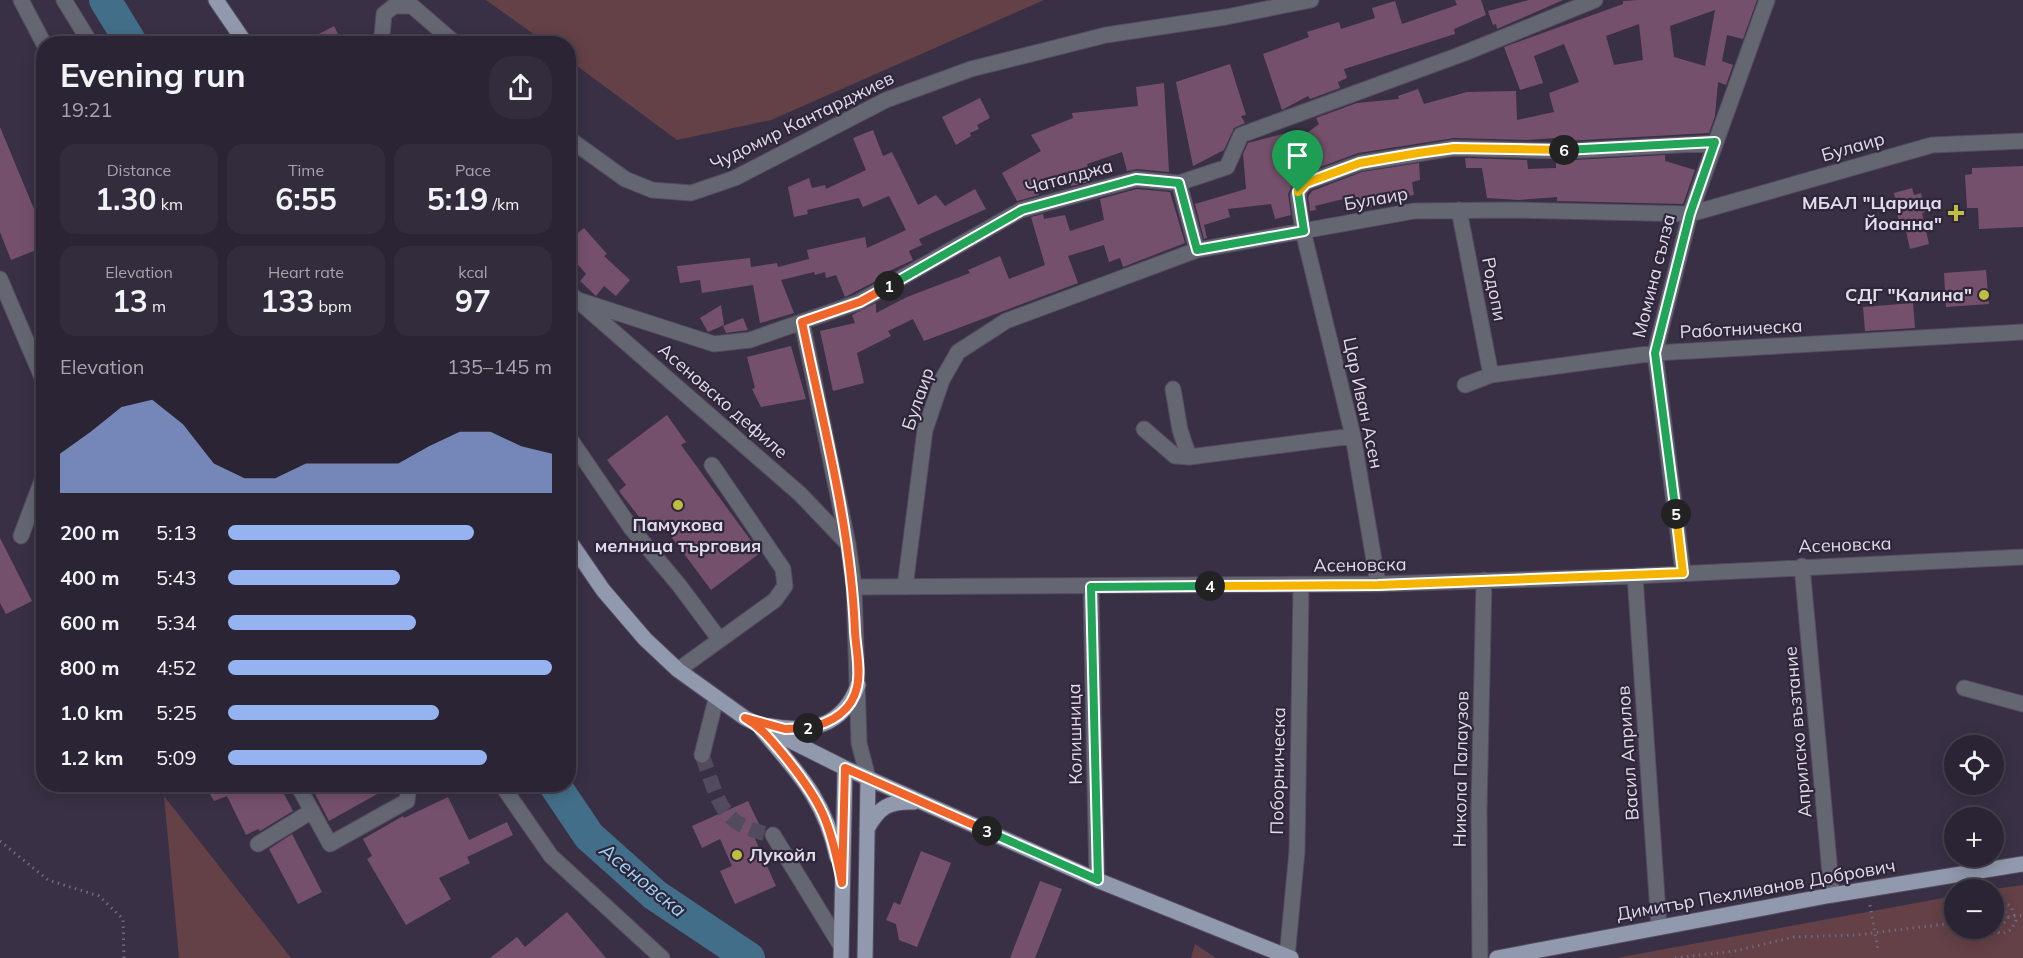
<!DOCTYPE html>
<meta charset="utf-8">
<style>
body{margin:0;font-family:Mulish,sans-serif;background:#332c3c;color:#f1f3f6;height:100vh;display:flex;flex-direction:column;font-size:22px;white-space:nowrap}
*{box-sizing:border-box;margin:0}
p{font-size:20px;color:#a6a4ac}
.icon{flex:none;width:33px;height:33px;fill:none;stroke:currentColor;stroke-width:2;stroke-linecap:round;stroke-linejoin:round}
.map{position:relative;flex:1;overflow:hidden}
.drawer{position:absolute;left:36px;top:36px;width:540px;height:756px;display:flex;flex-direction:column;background:#2b2434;border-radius:24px;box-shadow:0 3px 15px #0003,0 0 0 2px #47414f}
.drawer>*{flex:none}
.tools{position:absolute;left:1944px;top:735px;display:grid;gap:12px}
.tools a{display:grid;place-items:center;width:60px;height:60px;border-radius:50%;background:#2b2434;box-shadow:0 3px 15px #0003,0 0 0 2px #47414f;font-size:30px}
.pin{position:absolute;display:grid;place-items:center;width:51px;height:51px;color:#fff;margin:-62px -26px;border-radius:50% 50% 50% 0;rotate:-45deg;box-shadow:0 0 6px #0007}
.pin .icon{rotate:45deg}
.km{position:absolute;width:30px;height:30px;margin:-15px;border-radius:50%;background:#222;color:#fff;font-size:16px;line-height:30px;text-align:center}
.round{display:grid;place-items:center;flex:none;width:63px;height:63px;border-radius:24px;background:#332c3c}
.summary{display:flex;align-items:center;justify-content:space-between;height:102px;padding:0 24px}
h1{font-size:33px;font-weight:700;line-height:45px}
.figures{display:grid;grid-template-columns:repeat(3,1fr);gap:9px;height:102px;padding:6px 24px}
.figures div{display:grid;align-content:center;border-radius:15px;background:#332c3c;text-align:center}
.figures b{font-size:30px;font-weight:700}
.figures small{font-size:16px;font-weight:400}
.figures p{font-size:16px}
.chart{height:168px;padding:12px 24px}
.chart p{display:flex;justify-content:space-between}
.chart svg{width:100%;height:108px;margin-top:6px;fill:#95b2f1;opacity:.7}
ul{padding:0 24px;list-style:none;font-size:20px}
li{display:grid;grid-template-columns:96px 72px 1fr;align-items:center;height:45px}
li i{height:15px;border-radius:8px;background:#95b2f1}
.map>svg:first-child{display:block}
</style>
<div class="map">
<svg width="2023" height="958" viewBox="0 0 2023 958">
<rect width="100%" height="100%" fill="#393045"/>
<path fill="#634146" d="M486,0H1044L771,120L677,140L569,60L568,44L546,43Z
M164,796L291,958H179Z
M2023,885V958H1616L1954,896V928H1994L1993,889Z
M1195,944L1216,958H1191Z"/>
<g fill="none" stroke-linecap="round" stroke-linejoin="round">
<path stroke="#436e89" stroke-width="32" d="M105,0L132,44
M554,784L589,836L655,895L749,958"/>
</g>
<path fill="#75506c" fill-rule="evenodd" d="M1455,0H1481L1486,15L1454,29L1455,34L1344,69L1347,78L1338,82L1340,88L1310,99L1308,96L1282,110L1263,54L1309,37L1307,32L1339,22L1341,29L1375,18L1372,8L1395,1L1402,24L1457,5Z
M1529,0H1563L1497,29L1496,24L1493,25L1488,11Z
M1639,0H1757L1743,39L1727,35L1722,61L1733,65L1726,85L1718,82L1715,116L1709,133L1564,141H1555V138L1527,140L1454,138L1358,153L1304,173L1294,181L1288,194L1291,215L1275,219L1271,204L1228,209L1230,217L1204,225L1207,238L1204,239L1195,204L1246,189L1243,154L1248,143L1290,132L1294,143L1319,124L1316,118L1357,103L1399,99L1398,96L1418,89L1424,104L1467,92L1516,91L1517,120L1554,112L1549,93L1579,82L1564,44L1534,56L1543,83L1520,90L1504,47L1623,4V1ZM1715,10L1705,66L1674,57L1670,26ZM1639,24L1643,60L1614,65L1606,36Z
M334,26L343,44H300Z
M1230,64L1246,115L1241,116L1245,123L1234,128L1224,150L1193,166L1176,82Z
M1164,83L1169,172L1137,169L1127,171L1122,152L1087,164L1088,167L1085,168L1089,182L1071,186L1066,172L1037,183L1039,195L1017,201L1002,173L1041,151L1031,135L1073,118L1072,113L1138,106L1136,87Z
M980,98L990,118L977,125L979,129L970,133L971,136L956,145L942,117Z
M0,127L44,233V247L11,260L0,232Z
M873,130L883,156L892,152L918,205L936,195L945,206L975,189L986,209L919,239L922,245L909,251L913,260L878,276V280L845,297L836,275L826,278L825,272L815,275L814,272L781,280L794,313L760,323L753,285L702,293L700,280L680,283L677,266L750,258L751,267L777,263L778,267L809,259L807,250L865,237L867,248L906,230L889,196L863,207L859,198L807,210L808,214L794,217L788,187L809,178L812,188L825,185L826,189L866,170L853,138Z
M1665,155V161L1695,170L1683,204L1557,201V197L1519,200L1487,198L1482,168H1466L1465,158L1527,160L1528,169L1556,168V161Z
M1419,163L1420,180L1412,182L1414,195L1390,199L1391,204L1353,210L1347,198L1315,206L1316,210L1310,211L1308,197L1312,191L1362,172Z
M2023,166V227L1979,229L1978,208H1967L1965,175L1972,174V168Z
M1912,188L1914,195L1921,193L1925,212L1922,213L1929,244L1910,249L1904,222L1899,224L1894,193Z
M1137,189L1170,192L1185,243L1123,267L1120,258L1109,262L1104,245L1068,256L1078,283L924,341L913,319L888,331L891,336L857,353L864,383L833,391L820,331L855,323L852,315L876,303V313L907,297L970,273L968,270L1000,256L1009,279L1045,265L1031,217L1043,214L1044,219L1065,215L1070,231L1104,220L1100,199Z
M584,228L607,254L604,256L630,280L616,296L604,286L596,296L580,281L586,274L568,253V241Z
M1986,270L1989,304L1946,307L1944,273Z
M1913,303L1915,328L1865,331L1863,307Z
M721,305L724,325L708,332L700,318Z
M743,318L748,330L726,333L723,326Z
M791,346L806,399L761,407L752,389L755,388L747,357Z
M667,415L686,442L681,445L760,553L711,590L658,519L647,527L619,491L626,485L607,460Z
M0,538L32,601L6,614L0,603Z
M204,784H279L293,811L260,831L258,829L246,835L227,796L214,801Z
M310,784H395L329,821Z
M448,797L469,840L507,822L513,835L467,857L470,863L439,878L451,899L406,925L367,859L372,856L363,839L403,816L404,818Z
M748,801L760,826L751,830L776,886L735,904L720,871L732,866L720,839L702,848L692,826Z
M292,834L322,892L298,904L269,849Z
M921,851L951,863L917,947L899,940L896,924L886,920L894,902L900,905Z
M1040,881L1062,889L1035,958H1010Z
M567,912L606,958H490L517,937L525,947Z"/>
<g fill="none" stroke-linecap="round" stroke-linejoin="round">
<path stroke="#524a5e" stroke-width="15" stroke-dasharray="15 8" stroke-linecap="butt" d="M702,755C719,801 719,826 773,835"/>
<g stroke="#544c5f" stroke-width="17">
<path id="minor" d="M21,0L44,44
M64,0L91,44
M384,44L382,35L384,14L394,6H412L456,44
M568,138L625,179L652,190L691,193L735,178L886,100L971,69L1106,35L1226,17L1311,0
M1179,183L1197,250
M1459,210L1491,375
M0,279L44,382
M568,292L800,494L847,543
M578,300L714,344L750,340L859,302L1021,210L1136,179L1179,183L1227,167L1241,135L1462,54L1595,0
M802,322L848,544L854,587L859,743L868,778
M1465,385L1491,375L1655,353L2023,332
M1173,389L1180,430L1189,457
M1144,429L1175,456L1189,457L1353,436
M568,436L631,528L679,585L720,640
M21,536L44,475
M1802,566L1832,895
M1683,573L1655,353L1690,214L1767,0
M1635,576L1659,927
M1378,584L1353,436L1303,231L1298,196L1300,188L1307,182L1360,163L1454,148L1564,151L1715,143
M854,587L1378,584L1635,576L2023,557
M905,587L925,430L942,380L958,352L1006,321L1197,250L1414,211L1511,210L1690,214L1932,145L2023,141
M1091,587L1097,880
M678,670L775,600L785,586L783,569L712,465
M1964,688L2023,704
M702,755L716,699
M297,784L330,844L407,801L409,784
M501,784L551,856L662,958
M773,835L841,946
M258,844L312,811
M1287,957L1297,851L1301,586
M1480,958L1479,809L1484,580"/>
</g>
<g stroke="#544c5f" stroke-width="17">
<path id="major" d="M216,0L246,44
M568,539L603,590L645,639L678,670L745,718L845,768L1097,880L1291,958
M770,726C810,733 843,727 858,685
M762,730C799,774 825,800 837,857
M867,829C879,807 889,801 914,802
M841,958L845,768
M865,958L868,778
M1497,958L1832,895L2023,864"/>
</g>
<path stroke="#70687b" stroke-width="3" stroke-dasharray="1.5 4.5" stroke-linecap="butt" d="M0,841L48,880L99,896L123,919L124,958
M1870,905L1878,950
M1994,911L2004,910L2008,917L2002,926L1994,924
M2008,917L2023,915
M1987,928L2002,934L2011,930L2016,921L2011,906L2001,902L1994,903
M1675,958L1735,951L1794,937L1856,935L1954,923"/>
<use href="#minor" stroke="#646772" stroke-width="15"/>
<use href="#major" stroke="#9199ae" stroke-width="15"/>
</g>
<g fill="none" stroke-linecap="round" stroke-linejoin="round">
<g stroke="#fff" stroke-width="12">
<path id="split-1" d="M889,286L1022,210L1136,179L1179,183L1197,250L1304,231L1298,192"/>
</g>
<g stroke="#fff" stroke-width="12">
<path id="split-2" d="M808,728C831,723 852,711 857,687C861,670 856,649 855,632C851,527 823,424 802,322L860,302L889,286"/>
</g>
<g stroke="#fff" stroke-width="12">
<path id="split-3" d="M808,728L785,729L745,718C761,727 770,739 782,753C822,802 830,821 842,883L845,768L987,831"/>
</g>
<g stroke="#fff" stroke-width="12">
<path id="split-4" d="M987,831L1098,880L1091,587L1210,586"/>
</g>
<g stroke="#fff" stroke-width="12">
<path id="split-5" d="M1210,586L1378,585L1683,573L1676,514"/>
</g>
<g stroke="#fff" stroke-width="12">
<path id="split-6" d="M1564,150L1715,142L1690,214L1655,353L1676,514"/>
</g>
<g stroke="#fff" stroke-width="12">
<path id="split-7" d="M1298,192L1306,183L1360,163L1418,153L1454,148L1564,150"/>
</g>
<use href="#split-1" stroke="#22a559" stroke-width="8"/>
<use href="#split-2" stroke="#f0652b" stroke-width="8"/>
<use href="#split-3" stroke="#f0652b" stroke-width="8"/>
<use href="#split-4" stroke="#22a559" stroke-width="8"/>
<use href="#split-5" stroke="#f5b400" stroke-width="8"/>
<use href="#split-6" stroke="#22a559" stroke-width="8"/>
<use href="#split-7" stroke="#f5b400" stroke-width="8"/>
</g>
<g fill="#c0be40" stroke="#2f263a" stroke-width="2">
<path d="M1953 204h6v6h6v6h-6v6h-6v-6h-6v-6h6z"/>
<circle cx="1984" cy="295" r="6"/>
<circle cx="678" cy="505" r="6"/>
<circle cx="737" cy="855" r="6"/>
</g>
<g text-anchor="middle" stroke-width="4.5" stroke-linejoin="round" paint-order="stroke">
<g font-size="18" fill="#e1dcea" stroke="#2f263a">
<text transform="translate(802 121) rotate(-26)" y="6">Чудомир Кантарджиев</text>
<text transform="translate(1853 147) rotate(-16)" y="6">Булаир</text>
<text transform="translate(1069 177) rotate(-15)" y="6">Чаталджа</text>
<text transform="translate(1376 199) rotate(-10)" y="6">Булаир</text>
<text transform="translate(1654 276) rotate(-76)" y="6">Момина сълза</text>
<text transform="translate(1494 289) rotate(79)" y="6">Родопи</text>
<text transform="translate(1741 329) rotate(-3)" y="6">Работническа</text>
<text transform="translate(918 399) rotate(-71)" y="6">Булаир</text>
<text transform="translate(723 401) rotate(41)" y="6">Асеновско дефиле</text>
<text transform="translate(1363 403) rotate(78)" y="6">Цар Иван Асен</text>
<text transform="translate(1845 545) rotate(-2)" y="6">Асеновска</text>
<text transform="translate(1360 565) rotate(-1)" y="6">Асеновска</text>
<text transform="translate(1798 732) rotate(-95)" y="6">Априлско възтание</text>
<text transform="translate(1075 734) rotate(-91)" y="6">Колишница</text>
<text transform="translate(1628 753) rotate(-94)" y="6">Васил Априлов</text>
<text transform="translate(1461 769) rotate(-89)" y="6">Никола Палаузов</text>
<text transform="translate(1278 771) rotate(-89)" y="6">Поборническа</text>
<text transform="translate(1756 890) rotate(-10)" y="6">Димитър Пехливанов Добрович</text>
</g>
<g font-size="18" font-weight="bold" fill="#e1dcea" stroke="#2f263a" text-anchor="end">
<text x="1942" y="209">МБАЛ "Царица<tspan x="1942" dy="21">Йоанна"</tspan></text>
<text x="1972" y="301">СДГ "Калина"</text>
<text x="678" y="531" text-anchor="middle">Памукова<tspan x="678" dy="21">мелница търговия</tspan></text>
<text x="749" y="861" text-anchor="start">Лукойл</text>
</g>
<g font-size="20" font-style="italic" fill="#9cd4f7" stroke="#2f263a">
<text transform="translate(643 880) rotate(39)" y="7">Асеновска</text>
</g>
</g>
</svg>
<div class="tools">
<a><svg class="icon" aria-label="locate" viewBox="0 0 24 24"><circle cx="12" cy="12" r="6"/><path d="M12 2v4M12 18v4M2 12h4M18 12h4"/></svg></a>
<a>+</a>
<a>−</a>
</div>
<div class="pin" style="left:1298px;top:192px;background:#1e9e55"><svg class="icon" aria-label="arrive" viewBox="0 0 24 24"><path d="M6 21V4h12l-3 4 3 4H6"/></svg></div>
<b class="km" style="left:889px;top:286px">1</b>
<b class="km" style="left:808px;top:728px">2</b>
<b class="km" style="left:987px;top:831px">3</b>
<b class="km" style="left:1210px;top:586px">4</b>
<b class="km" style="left:1676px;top:514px">5</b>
<b class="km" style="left:1564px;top:150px">6</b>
<section class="drawer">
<div class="summary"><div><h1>Evening run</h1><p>19:21</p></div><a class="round"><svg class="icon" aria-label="share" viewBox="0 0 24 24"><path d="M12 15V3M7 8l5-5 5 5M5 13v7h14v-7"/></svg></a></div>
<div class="figures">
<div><p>Distance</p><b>1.30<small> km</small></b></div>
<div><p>Time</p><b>6:55</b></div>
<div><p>Pace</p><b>5:19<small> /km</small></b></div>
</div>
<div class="figures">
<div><p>Elevation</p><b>13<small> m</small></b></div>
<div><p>Heart rate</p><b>133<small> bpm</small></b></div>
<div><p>kcal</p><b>97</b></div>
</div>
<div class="chart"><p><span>Elevation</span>135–145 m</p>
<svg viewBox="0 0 160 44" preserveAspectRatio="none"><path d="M0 44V28L10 19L20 9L30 6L40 16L50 32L60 38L70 38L80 32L90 32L100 32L110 32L120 25L130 19L140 19L150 25L160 28V44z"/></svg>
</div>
<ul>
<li><b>200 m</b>5:13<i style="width:76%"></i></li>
<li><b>400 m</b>5:43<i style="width:53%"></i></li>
<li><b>600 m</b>5:34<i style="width:58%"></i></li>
<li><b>800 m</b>4:52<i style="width:100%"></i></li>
<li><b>1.0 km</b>5:25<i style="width:65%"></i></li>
<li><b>1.2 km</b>5:09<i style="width:80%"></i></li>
</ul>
</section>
</div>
